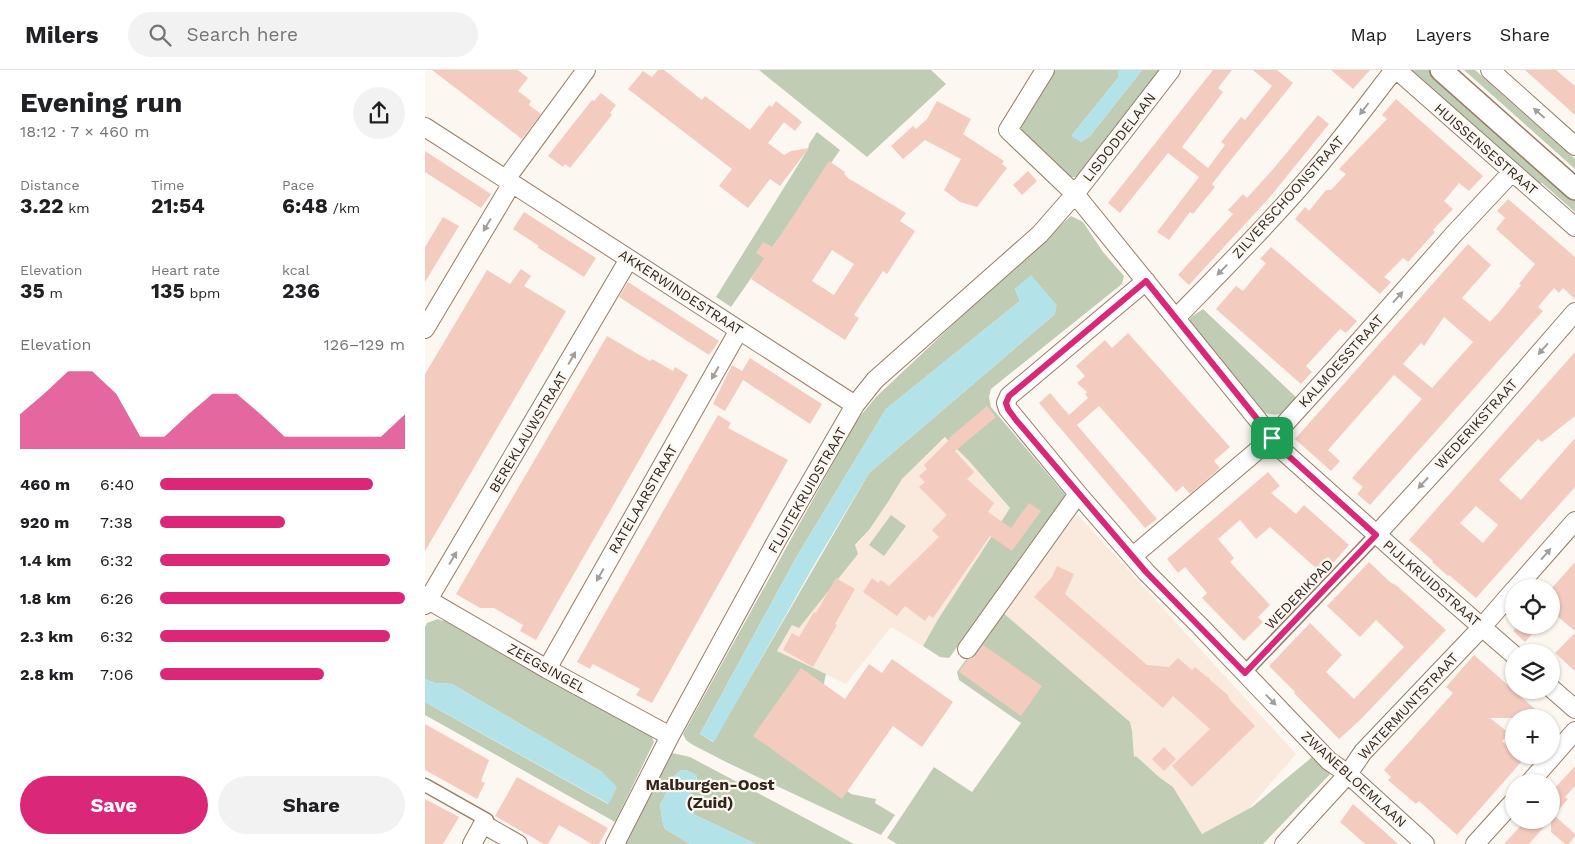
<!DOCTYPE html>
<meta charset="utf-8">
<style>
body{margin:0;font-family:"Work Sans",sans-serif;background:#f2f2f2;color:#202124;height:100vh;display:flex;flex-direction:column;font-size:19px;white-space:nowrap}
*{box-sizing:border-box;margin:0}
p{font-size:16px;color:#757577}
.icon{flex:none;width:28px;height:28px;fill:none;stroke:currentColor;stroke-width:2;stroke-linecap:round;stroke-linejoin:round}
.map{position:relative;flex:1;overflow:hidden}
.details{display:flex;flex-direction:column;background:#fff;width:425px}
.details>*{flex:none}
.buttons{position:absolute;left:1080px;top:509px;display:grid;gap:10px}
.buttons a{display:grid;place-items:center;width:55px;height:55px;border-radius:50%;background:#fff;box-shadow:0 1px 4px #0004;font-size:25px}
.pin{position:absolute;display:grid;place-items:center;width:42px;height:42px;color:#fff;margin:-21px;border-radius:10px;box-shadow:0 2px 8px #0006}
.round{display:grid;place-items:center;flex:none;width:52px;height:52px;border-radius:26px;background:#f2f2f2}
.summary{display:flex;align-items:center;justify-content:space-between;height:85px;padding:0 20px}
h1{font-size:28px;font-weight:700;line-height:38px}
.figures{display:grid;grid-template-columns:repeat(3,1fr);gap:8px;height:85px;padding:5px 20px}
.figures div{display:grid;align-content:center}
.figures b{font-size:21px;font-weight:700}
.figures small{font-size:14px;font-weight:400}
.figures p{font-size:14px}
.chart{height:140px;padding:10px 20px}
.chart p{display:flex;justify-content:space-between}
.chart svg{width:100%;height:90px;margin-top:5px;fill:#db2777;opacity:.7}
.action{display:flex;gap:10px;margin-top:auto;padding:10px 20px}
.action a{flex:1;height:58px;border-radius:30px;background:#db2777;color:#fff;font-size:20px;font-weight:700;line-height:58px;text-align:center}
.action a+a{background:#f2f2f2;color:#202124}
ul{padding:0 20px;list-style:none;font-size:16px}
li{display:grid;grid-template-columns:80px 60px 1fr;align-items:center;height:38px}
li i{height:12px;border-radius:6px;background:#db2777}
header{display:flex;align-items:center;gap:30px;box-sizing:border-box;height:70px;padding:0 25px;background:#fff;border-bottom:1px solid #e0e0e0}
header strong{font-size:24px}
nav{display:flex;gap:28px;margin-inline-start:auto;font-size:18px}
.search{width:350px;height:45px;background:#f2f2f2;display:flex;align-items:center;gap:12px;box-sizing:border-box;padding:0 18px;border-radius:28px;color:#757577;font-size:19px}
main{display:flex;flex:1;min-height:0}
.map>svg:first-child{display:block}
</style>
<header>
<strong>Milers</strong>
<div class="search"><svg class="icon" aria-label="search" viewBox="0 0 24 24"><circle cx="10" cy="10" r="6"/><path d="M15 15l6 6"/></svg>Search here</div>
<nav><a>Map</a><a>Layers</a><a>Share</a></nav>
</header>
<main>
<section class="details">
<div class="summary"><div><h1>Evening run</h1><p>18:12 · 7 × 460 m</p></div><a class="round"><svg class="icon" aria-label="share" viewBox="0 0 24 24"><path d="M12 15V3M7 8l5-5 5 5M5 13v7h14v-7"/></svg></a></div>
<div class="figures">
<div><p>Distance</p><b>3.22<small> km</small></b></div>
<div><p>Time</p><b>21:54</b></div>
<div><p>Pace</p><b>6:48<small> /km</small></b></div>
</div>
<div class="figures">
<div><p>Elevation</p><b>35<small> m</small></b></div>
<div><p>Heart rate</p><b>135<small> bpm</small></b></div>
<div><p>kcal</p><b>236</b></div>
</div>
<div class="chart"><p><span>Elevation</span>126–129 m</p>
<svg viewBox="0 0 160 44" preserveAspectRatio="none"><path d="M0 44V27L10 17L20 6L30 6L40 17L50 38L60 38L70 27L80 17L90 17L100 27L110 38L120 38L130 38L140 38L150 38L160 27V44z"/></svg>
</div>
<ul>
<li><b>460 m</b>6:40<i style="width:87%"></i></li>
<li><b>920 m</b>7:38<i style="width:51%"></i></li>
<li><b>1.4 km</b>6:32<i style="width:94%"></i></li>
<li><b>1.8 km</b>6:26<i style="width:100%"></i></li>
<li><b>2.3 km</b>6:32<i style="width:94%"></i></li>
<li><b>2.8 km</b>7:06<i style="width:67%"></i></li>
</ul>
<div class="action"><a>Save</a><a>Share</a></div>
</section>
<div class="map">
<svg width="1150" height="774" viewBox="0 0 1150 774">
<rect width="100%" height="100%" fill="#fdf7f2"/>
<path fill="#f9eadd" d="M521,367L545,392L585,438L512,551L498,576L466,557L421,614L352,581L367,555L444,460L463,432L477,409Z
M652,444L871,684L813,751L777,764L748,717L734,707L711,686L709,688L707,661L576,541Z"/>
<path fill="#c0cdb4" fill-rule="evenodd" d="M334,0H506L521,14L442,87Z
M625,0H693V8L647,65L656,72L665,66L717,0H739L654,107H638L600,67L595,55Z
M982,0H1004L1150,128V142L1117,113H1110Z
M1039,0H1050L1150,89V99Z
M392,62L415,80L306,237L291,227L383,79L384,74Z
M646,146L658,152L678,182L699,206L697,214L566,319L564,327L566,337L644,429L524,588L515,587L498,576L512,551L585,438L545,392L520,367L477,409L463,432L444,460L430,475L433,484L374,558L367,555L352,581L401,604L399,613L413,713L426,724L451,729L450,733L470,745L456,765L303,693L268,675L261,670L258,664L432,350L451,327L575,210ZM606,206L630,244L444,403L288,672L275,664L372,486L461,339L595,231L590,219Z
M778,239L872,328C860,343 860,347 840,343L764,251L766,247Z
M466,445L481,456L459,486L444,475Z
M576,541L705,652L707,661L709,687L711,686L734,707L748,717L777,764L827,737L892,683L910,699L838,774H472L462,768L509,697L547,722L596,653L534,610L532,602Z
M20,547L226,662L224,665L227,667L229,672L190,752L0,645V632L183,734L177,702L27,614L10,613L0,609V557L2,553L13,549L18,551Z
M247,683L265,687L429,774H331L270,745C259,732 266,722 272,708L256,700L247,708L245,716L235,735L238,754L240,759L265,774H200Z"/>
<path fill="#b3e2e9" d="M693,0H717L665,66L656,72L646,66L693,8Z
M606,205L632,235L630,244L444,403L389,495L289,672L275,664L372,486L461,339L595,231L590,219Z
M0,609L10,613L27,614L177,702L192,717L184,734L0,632Z
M256,700H262L272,705C270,721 257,730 270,745L331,774H265L240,759L238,754L235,735L245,716L247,708Z"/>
<path fill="#f4cbbf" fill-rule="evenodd" d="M7,0H93L103,8L93,21L106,31L104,35L116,44L97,69Z
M233,0H239L277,30L280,26L325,60L344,35L347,37L351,31L377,52L370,61L359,52L343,73L359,85L366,81L384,78L355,116L345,109L323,138L294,116L307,99L203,19L218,1L227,7Z
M788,0H807L793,18L798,22L757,77L783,98L800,75L796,72L816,47L820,50L847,16L828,0H852L868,13L805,91L787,114L790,117L768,144L765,142L744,170L732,162L774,107L743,83L695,143L683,133Z
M906,0H945L928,19Z
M1100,0H1131L1150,16V45Z
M176,23L191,35L185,43L187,45L145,98L140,94L138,97L123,86L167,30L169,31Z
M971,29L1058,106L1044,121L1034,113L1019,131L1028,139L1008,160L1010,162L983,192L978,188L959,207L966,212L955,224L870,149L880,137L884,141L901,120H906L921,104L914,99L962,49L957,45Z
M512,31L546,49L538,64L579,91L577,94L582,98L552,137L535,132L519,120L536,89L500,70L478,89L466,76L488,56L491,59L502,49Z
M893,45L904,54L845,127L764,215L753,205L808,144L803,140L818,124L822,128L849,98Z
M0,81L66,124L56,138L0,102Z
M404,91L420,102L419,104L423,108L481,143L475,151L490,161L462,204L458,201L429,245L434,248L420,270L326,209L339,188L331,183L338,172L348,177ZM407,180L429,194L409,225L387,211Z
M603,101L612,111L597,125L588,115Z
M1083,129L1150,187V229L1138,218L1134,223L1129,218L1113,237L1118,241L945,435L932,424L938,417L927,408L997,329L969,305L903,380L915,391L906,401L870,369L1043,174L1066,195L1037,228L1065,252L1075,241L1096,215L1094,214L1110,194L1071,159L1080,148L1072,141ZM1019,247L1048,272L1007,318L978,294L996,273L999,276Z
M99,142L171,188L159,207L112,177L114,176L88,159Z
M18,147L34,156L0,212V177Z
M846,177L932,251L921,263L915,259L881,296L887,302L876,314L791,239L811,216L818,221L841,193L835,189Z
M96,199L106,206L99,216L141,241L0,481V304L62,200L85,214Z
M203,212L294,271L284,285L194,227Z
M703,263L805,377L789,391L795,398L765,424L758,416L751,422L674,336L652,355L732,449L720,458L614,333L625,323L644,345L663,328L660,324L662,322L652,313L660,306L651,296L680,270L687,278Z
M182,266L225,291L227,289L248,301L250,297L263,305L111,570L95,561L98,555L69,538H55L31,524Z
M1150,282V346L1117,372L1113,369L1074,410L1096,430L1150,368V417L1051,528L1024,505L1023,506L1007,492L1008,491L984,470ZM1051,436L1073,455L1058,473L1035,453Z
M325,288L397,334L385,354L318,310L300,341L288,334L307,295L317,301Z
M562,336L571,347L530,381L549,402L542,409L569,433L563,442L586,458L604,433L616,441L587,481L565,466L508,548L504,545L500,551L480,536L472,546L438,522L447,508L453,513L456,510L464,516L514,467L507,460L522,445L494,417L500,412L494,406L502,399L499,395L525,369L524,368Z
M293,345L306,353L303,358L363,390L227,633L211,625L215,619L168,594L165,599L152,592Z
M843,402L855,416L846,423L871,444L879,435L924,475L908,493L903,487L892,499L845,457L831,469L815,450L793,469L809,488L805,492L845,535L833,547L838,552L819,571L777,528L782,523L760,497L753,503L742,489Z
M944,492L965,512L972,516L1021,560L935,650L914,669L869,623L870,622L844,596L885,553L917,585L901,602L929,629L979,577L951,550L935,567L902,536Z
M1150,492V561L1126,541V519Z
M632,496L649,504L640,524L722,595L744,597L753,588L767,600L770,597L782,607L785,608V610L803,625L804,629L830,656L767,717L747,696L785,659L748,626L738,638L609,527L627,507Z
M411,508L430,519L410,554L412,555L388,597L358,580L367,563L374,567L389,542L391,543Z
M1094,555H1115L1100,572L1088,561Z
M1150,563V601L1130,583Z
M558,575L617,616L596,646L534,602L543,589L550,586Z
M1049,585L1120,648H1065L1084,663L1077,671L1089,681V685H1093L1098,690L1032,765L994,731L991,734L963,710L966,707L959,700L1028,623L1021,617Z
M467,589L528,632L497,677L468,656L417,729L328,666L376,598L420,629L444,594L457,603Z
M0,654L64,690L56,711L60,713L52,729L0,700Z
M739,677L751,689L739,701L727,689Z
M1150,696V716L1140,727L1143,729L1129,745L1150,764V766L1144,774H1140L1126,762V714L1130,718Z
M92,707L183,758L174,774H167L134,755L123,774H119L70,746Z
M0,729L34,747L18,774H0Z
M928,734L960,762L973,774H940L915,752Z
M1101,750H1125L1104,774H1079Z"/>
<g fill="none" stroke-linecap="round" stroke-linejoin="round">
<g stroke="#987c64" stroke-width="15">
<path id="pedestrian" d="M819,603L951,465
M0,715L62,750"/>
</g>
<g stroke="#987c64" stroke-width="20">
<path id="minor" d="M620,0L583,60L650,124L858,381L1005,512L1089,585
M972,0L1150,157
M1065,0L1150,76
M0,57L430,335
M81,109L161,0
M721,211L596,316L584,326L581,333L583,339L653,424L721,502L775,556L904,691L923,704L1000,774
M751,248C796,202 842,156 884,107C914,73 941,36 969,0
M0,259L87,113
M951,465L1052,355L1150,242
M708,486L847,368L915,293L1029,164L1087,102
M1091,518L1150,451
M0,528L122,599L245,666
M0,535L204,189
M542,579L653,424
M122,599L314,260
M1126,618L1150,639
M1105,712L1150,661
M47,774L58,754L93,774
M190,774L245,666L352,470L430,335L450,310L615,164L650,124L746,0
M859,774L923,704L938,682L1057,557L1089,520
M1050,774L1089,731"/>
</g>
<g stroke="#987c64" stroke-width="24">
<path id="tertiary" d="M1016,0L1150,119"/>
</g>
<use href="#pedestrian" stroke="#fff" stroke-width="12"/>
<use href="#minor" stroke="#fff" stroke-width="18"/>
<use href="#tertiary" stroke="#fff" stroke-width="21"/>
</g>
<defs><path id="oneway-solid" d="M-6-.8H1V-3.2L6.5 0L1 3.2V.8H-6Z" transform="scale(1.25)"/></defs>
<g fill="#a39e99">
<use href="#oneway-solid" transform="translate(939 39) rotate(127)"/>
<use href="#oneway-solid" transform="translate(1114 43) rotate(-139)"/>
<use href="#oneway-solid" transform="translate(62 155) rotate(121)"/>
<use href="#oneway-solid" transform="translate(797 200) rotate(134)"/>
<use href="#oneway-solid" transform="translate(973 227) rotate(-48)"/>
<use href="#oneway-solid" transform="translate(1118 279) rotate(131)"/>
<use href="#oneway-solid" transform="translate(147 288) rotate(-60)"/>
<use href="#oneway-solid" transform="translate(290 303) rotate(119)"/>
<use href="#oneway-solid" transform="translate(998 413) rotate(133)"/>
<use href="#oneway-solid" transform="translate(1121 484) rotate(-49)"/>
<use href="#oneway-solid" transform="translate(28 488) rotate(-59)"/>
<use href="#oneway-solid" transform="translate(175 505) rotate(120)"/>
<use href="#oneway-solid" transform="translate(846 630) rotate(46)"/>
</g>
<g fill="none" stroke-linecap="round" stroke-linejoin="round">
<g stroke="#fff" stroke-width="10">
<path id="route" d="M721,211L858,381L951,465L820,603L721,502L591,350L583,339L581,333L584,326L596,316Z"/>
</g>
<use href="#route" stroke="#db2777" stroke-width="6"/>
</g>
<g text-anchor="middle" stroke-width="4.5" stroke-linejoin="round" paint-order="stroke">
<g font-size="14" fill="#33271d" stroke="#fdf7f2">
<text transform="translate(694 67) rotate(-52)" y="5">LISDODDELAAN</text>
<text transform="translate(1061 79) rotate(41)" y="5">HUISSENSESTRAAT</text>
<text transform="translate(863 127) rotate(-48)" y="5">ZILVERSCHOONSTRAAT</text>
<text transform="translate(256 222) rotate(33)" y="5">AKKERWINDESTRAAT</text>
<text transform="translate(916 291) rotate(-48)" y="5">KALMOESSTRAAT</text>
<text transform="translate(1051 354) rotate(-48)" y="5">WEDERIKSTRAAT</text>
<text transform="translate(103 362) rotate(-59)" y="5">BEREKLAUWSTRAAT</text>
<text transform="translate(382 420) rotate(-60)" y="5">FLUITEKRUIDSTRAAT</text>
<text transform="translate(218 429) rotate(-60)" y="5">RATELAARSTRAAT</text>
<text transform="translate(1007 513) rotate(41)" y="5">PIJLKRUIDSTRAAT</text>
<text transform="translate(874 524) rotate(-46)" y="5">WEDERIKPAD</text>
<text transform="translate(122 598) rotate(29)" y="5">ZEEGSINGEL</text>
<text transform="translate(983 636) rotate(-47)" y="5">WATERMUNTSTRAAT</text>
<text transform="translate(929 709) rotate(42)" y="5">ZWANEBLOEMLAAN</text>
</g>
<g font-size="16" font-weight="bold" fill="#33271d" stroke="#fdf7f2">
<text x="285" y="720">Malburgen-Oost<tspan x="285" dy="18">(Zuid)</tspan></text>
</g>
</g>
</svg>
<div class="buttons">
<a><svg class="icon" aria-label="locate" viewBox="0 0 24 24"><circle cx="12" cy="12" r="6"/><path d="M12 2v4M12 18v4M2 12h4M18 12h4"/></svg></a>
<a><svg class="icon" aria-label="layers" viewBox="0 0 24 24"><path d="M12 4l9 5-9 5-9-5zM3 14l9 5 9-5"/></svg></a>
<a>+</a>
<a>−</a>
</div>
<div class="pin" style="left:847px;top:368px;background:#1e9e55"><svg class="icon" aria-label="arrive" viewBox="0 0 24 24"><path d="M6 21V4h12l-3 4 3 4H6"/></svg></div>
</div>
</main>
